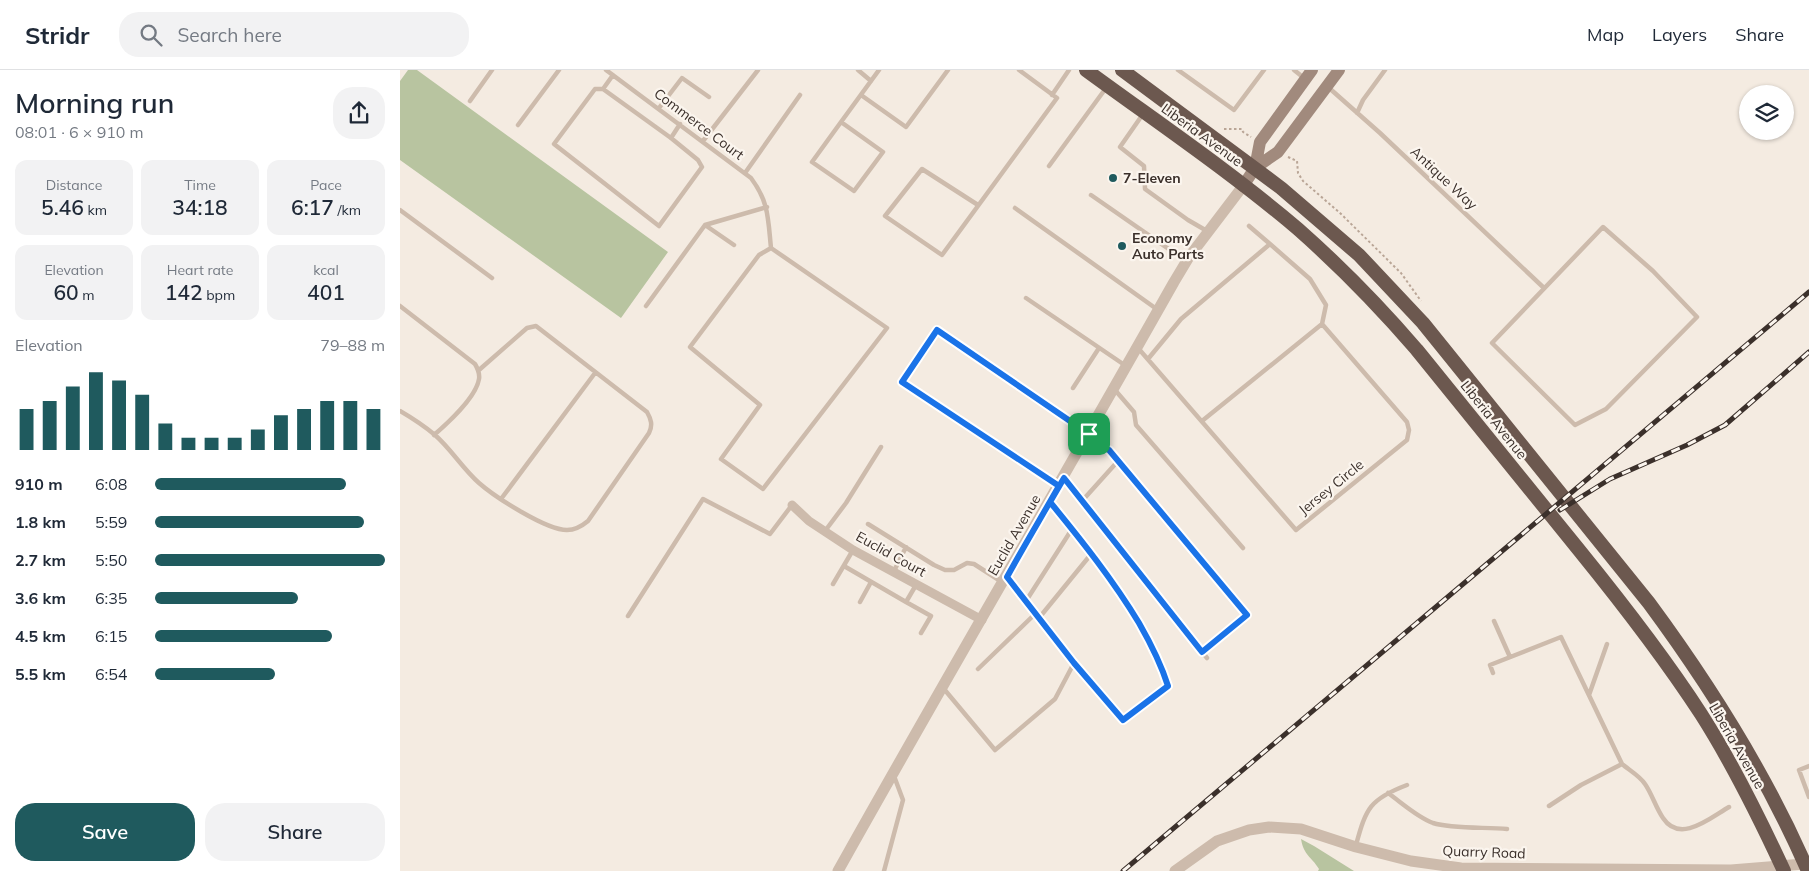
<!DOCTYPE html>
<meta charset="utf-8">
<style>
body{margin:0;font-family:Mulish,sans-serif;background:#f2f2f3;color:#1f2937;height:100vh;display:flex;flex-direction:column;font-size:19px;white-space:nowrap}
*{box-sizing:border-box;margin:0}
p{font-size:16px;color:#747a83}
.icon{flex:none;width:28px;height:28px;fill:none;stroke:currentColor;stroke-width:2;stroke-linecap:round;stroke-linejoin:round}
.map{position:relative;flex:1;overflow:hidden}
.drawer{display:flex;flex-direction:column;background:#fff;width:400px}
.drawer>*{flex:none}
.controls{position:absolute;left:1339px;top:15px;display:grid;gap:10px}
.controls a{display:grid;place-items:center;width:55px;height:55px;border-radius:50%;background:#fff;box-shadow:0 1px 4px #0004;font-size:25px}
.pin{position:absolute;display:grid;place-items:center;width:42px;height:42px;color:#fff;margin:-21px;border-radius:10px;box-shadow:0 2px 8px #0006}
.round{display:grid;place-items:center;flex:none;width:52px;height:52px;border-radius:20px;background:#f2f2f3}
.headline{display:flex;align-items:center;justify-content:space-between;height:85px;padding:0 15px}
h1{font-size:28px;font-weight:600;line-height:38px}
.figures{display:grid;grid-template-columns:repeat(3,1fr);gap:8px;height:85px;padding:5px 15px}
.figures div{display:grid;align-content:center;border-radius:12px;background:#f2f2f3;text-align:center}
.figures b{font-size:21px;font-weight:600}
.figures small{font-size:14px;font-weight:400}
.figures p{font-size:14px}
.chart{height:140px;padding:10px 15px}
.chart p{display:flex;justify-content:space-between}
.chart svg{width:100%;height:90px;margin-top:5px;stroke:#1f5a5e;stroke-width:6}
.cta{display:flex;gap:10px;margin-top:auto;padding:10px 15px}
.cta a{flex:1;height:58px;border-radius:20px;background:#1f5a5e;color:#fff;font-size:20px;font-weight:600;line-height:58px;text-align:center}
.cta a+a{background:#f2f2f3;color:#1f2937}
ul{padding:0 15px;list-style:none;font-size:16px}
li{display:grid;grid-template-columns:80px 60px 1fr;align-items:center;height:38px}
li i{height:12px;border-radius:6px;background:#1f5a5e}
header{display:flex;align-items:center;gap:30px;box-sizing:border-box;height:70px;padding:0 25px;background:#fff;border-bottom:1px solid #e0e1e3}
header strong{font-size:24px}
nav{display:flex;gap:28px;margin-inline-start:auto;font-size:18px}
.search{width:350px;height:45px;background:#f2f2f3;display:flex;align-items:center;gap:12px;box-sizing:border-box;padding:0 18px;border-radius:20px;color:#747a83;font-size:19px}
main{display:flex;flex:1;min-height:0}
.map>svg:first-child{display:block}
</style>
<header>
<strong>Stridr</strong>
<div class="search"><svg class="icon" aria-label="search" viewBox="0 0 24 24"><circle cx="10" cy="10" r="6"/><path d="M15 15l6 6"/></svg>Search here</div>
<nav><a>Map</a><a>Layers</a><a>Share</a></nav>
</header>
<main>
<section class="drawer">
<div class="headline"><div><h1>Morning run</h1><p>08:01 · 6 × 910 m</p></div><a class="round"><svg class="icon" aria-label="share" viewBox="0 0 24 24"><path d="M12 15V3M7 8l5-5 5 5M5 13v7h14v-7"/></svg></a></div>
<div class="figures">
<div><p>Distance</p><b>5.46<small> km</small></b></div>
<div><p>Time</p><b>34:18</b></div>
<div><p>Pace</p><b>6:17<small> /km</small></b></div>
</div>
<div class="figures">
<div><p>Elevation</p><b>60<small> m</small></b></div>
<div><p>Heart rate</p><b>142<small> bpm</small></b></div>
<div><p>kcal</p><b>401</b></div>
</div>
<div class="chart"><p><span>Elevation</span>79–88 m</p>
<svg viewBox="0 0 160 44" preserveAspectRatio="none"><path d="M5 44V24M15 44V20M25 44V13M35 44V6M45 44V10M55 44V17M65 44V31M75 44V38M85 44V38M95 44V38M105 44V34M115 44V27M125 44V24M135 44V20M145 44V20M155 44V24"/></svg>
</div>
<ul>
<li><b>910 m</b>6:08<i style="width:83%"></i></li>
<li><b>1.8 km</b>5:59<i style="width:91%"></i></li>
<li><b>2.7 km</b>5:50<i style="width:100%"></i></li>
<li><b>3.6 km</b>6:35<i style="width:62%"></i></li>
<li><b>4.5 km</b>6:15<i style="width:77%"></i></li>
<li><b>5.5 km</b>6:54<i style="width:52%"></i></li>
</ul>
<div class="cta"><a>Save</a><a>Share</a></div>
</section>
<div class="map">
<svg width="1409" height="801" viewBox="0 0 1409 801">
<rect width="100%" height="100%" fill="#f4ebe1"/>
<path fill="#b8c4a0" d="M8,0H17L268,182L221,248L0,90V11Z
M901,769L914,776L954,801H918L919,799C911,786 904,786 901,769Z"/>
<g fill="none" stroke-linecap="round" stroke-linejoin="round">
<path stroke="#b9a596" stroke-width="2" stroke-dasharray="2.5 2.5" stroke-linecap="butt" d="M824,59H842L843,62L851,67
M888,87L897,91L898,103L903,111L940,143L1001,203L1021,231"/>
<path stroke="#cdbbac" stroke-width="4.5" d="M206,0L351,108C369,132 368,149 371,178L487,258L363,419L321,389L360,335L290,277L359,185L371,178
M458,0L471,11
M778,0L834,40L864,0
M894,0L904,8
M928,17L980,63L1144,218
M203,19H195L154,74L259,156L302,97L298,90L271,68L203,19L213,5
M461,25L506,57L548,0
M652,25L669,0
M70,31L92,0
M259,38L282,8L309,27
M957,43L963,30L985,0
M743,44L720,77L744,96L745,119L788,150L807,161
M441,52L483,82L454,121L412,92Z
M441,52L479,0
M118,55L159,0
M271,68L280,54
M303,71L358,0
M649,96L706,18
M345,103L400,25
M691,125L786,191
M578,135L522,99L485,146L542,185L657,28L619,0
M615,138L758,240
M0,140L92,208
M305,155L334,175
M849,156L870,174
M1203,157L1253,201L1297,247L1206,339L1175,355L1092,273Z
M626,228L726,296
M0,236L75,294C78,299 80,303 79,309C76,327 48,353 34,365
M246,236L305,155L367,137
M738,278L896,460L1007,370L1009,360L1007,352L922,254
M748,289L781,249L870,174L910,209L926,235L922,254L802,351
M673,318L699,278
M715,320L734,342L736,355L843,478
M0,341C12,348 24,356 35,365C51,379 63,399 79,413C95,427 146,460 167,460C175,460 182,456 188,451L249,363C253,355 251,349 247,342L136,256L127,258L79,300
M685,370L709,380L847,545L802,582
M664,408L807,588
M658,415L502,312L537,260L688,363
M101,429L195,303
M682,431L718,391
M468,454L534,495L545,500H554L567,493L574,494L602,512
M425,461L446,433L481,377
M444,496L506,532
M494,501L506,477
M433,514L453,480
M516,515L506,532L531,546L521,563
M626,531L672,459
M460,532L471,512
M228,546L303,429L370,464L392,435
M639,548L692,483L649,433
M1094,551L1110,587
M674,593L723,650L767,617C754,567 721,524 692,483
M578,599L636,543
M1093,603L1090,595L1161,567L1222,694
M544,619L595,680L655,629L674,593L607,507
M1189,625L1207,574
M1409,696L1399,700L1409,727
M988,723C1002,733 1017,747 1033,753C1052,759 1086,757 1107,759
M1149,736L1181,715L1222,694C1229,700 1240,706 1245,714C1252,724 1256,738 1263,748C1280,774 1310,748 1329,737
M956,775C966,738 970,729 1007,715
M484,801L503,730L494,706"/>
<path stroke="#cdbbac" stroke-width="9" d="M392,435L409,451L453,480L582,550"/>
<path stroke="#cdbbac" stroke-width="11" d="M438,801C548,604 663,409 774,212L789,187L843,116
M775,801L817,771L849,760L869,757L901,759L956,777L1011,791L1061,798L1331,800L1404,794"/>
<path stroke="#a18a7d" stroke-width="12" d="M855,98L878,82L939,0
M843,116L855,98L860,72L912,0"/>
<path stroke="#6c584f" stroke-width="14" d="M686,0C757,52 831,102 898,159C941,197 980,237 1017,280C1071,347 1125,414 1179,480C1222,533 1264,587 1301,644C1333,694 1359,747 1384,801
M722,0L881,118L959,185L1023,253L1249,533C1311,617 1366,704 1408,801"/>
<g stroke="#3b302b" stroke-width="5">
<path id="rail" d="M1160,440L1210,409L1287,375L1325,355L1409,282
M723,801L1409,222"/>
</g>
<use href="#rail" stroke="#fbf5ee" stroke-width="3" stroke-dasharray="9" stroke-linecap="butt"/>
</g>
<g fill="none" stroke-linecap="round" stroke-linejoin="round">
<g stroke="#fff" stroke-width="10">
<path id="route" d="M689,364L537,260L502,312L659,416C642,446 624,476 607,507L674,593L723,650L768,616C761,594 751,574 739,553C713,510 682,471 650,432L664,408L802,582L847,545L709,380L685,370L689,364"/>
</g>
<use href="#route" stroke="#1a73e8" stroke-width="6"/>
</g>
<g fill="#1f5a5e" stroke="#fbf5ee" stroke-width="2">
<circle cx="713" cy="108" r="5"/>
<circle cx="722" cy="176" r="5"/>
</g>
<g text-anchor="middle" stroke-width="4.5" stroke-linejoin="round" paint-order="stroke">
<g font-size="14" fill="#3b302b" stroke="#fbf5ee">
<text transform="translate(299 54) rotate(37)" y="5">Commerce Court</text>
<text transform="translate(802 65) rotate(36)" y="5">Liberia Avenue</text>
<text transform="translate(1044 108) rotate(43)" y="5">Antique Way</text>
<text transform="translate(1094 350) rotate(51)" y="5">Liberia Avenue</text>
<text transform="translate(931 417) rotate(-39)" y="5">Jersey Circle</text>
<text transform="translate(614 465) rotate(-60)" y="5">Euclid Avenue</text>
<text transform="translate(491 484) rotate(29)" y="5">Euclid Court</text>
<text transform="translate(1337 676) rotate(60)" y="5">Liberia Avenue</text>
<text transform="translate(1084 782) rotate(2)" y="5">Quarry Road</text>
</g>
<g font-size="14" font-weight="bold" fill="#3b302b" stroke="#fbf5ee" text-anchor="start">
<text x="723" y="113">7-Eleven</text>
<text x="732" y="173">Economy<tspan x="732" dy="16">Auto Parts</tspan></text>
</g>
</g>
</svg>
<div class="controls">
<a><svg class="icon" aria-label="layers" viewBox="0 0 24 24"><path d="M12 4l9 5-9 5-9-5zM3 14l9 5 9-5"/></svg></a>
</div>
<div class="pin" style="left:689px;top:364px;background:#1e9e55"><svg class="icon" aria-label="arrive" viewBox="0 0 24 24"><path d="M6 21V4h12l-3 4 3 4H6"/></svg></div>
</div>
</main>
